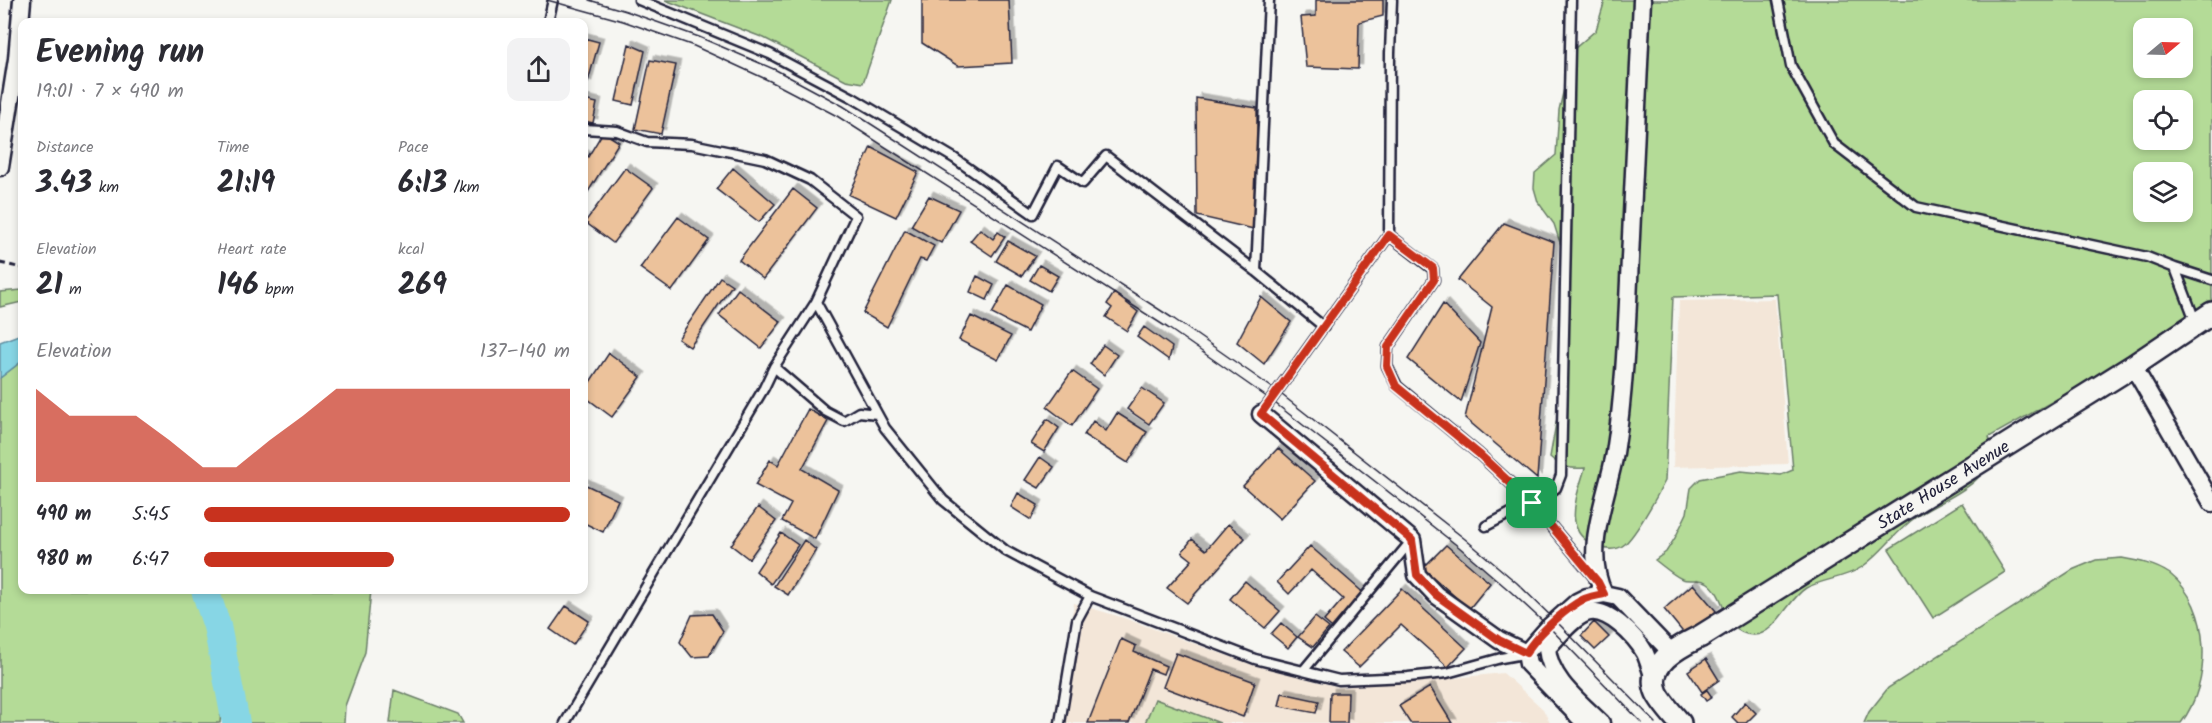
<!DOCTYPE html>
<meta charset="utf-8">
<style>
body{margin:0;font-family:Kalam,sans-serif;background:#f2f2f3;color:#2b2b33;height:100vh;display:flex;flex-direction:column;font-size:22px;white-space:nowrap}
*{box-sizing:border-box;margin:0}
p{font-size:20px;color:#7c7c81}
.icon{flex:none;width:33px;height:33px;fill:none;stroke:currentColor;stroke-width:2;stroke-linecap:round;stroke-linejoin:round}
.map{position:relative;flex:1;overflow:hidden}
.sheet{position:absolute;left:18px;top:18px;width:570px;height:576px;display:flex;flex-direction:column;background:#fff;border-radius:12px;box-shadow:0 3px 9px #0003}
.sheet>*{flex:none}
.needle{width:39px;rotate:71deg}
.fabs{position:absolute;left:2133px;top:18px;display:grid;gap:12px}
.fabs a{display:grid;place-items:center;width:60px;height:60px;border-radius:12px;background:#fff;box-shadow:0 3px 9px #0003;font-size:30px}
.pin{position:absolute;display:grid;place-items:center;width:51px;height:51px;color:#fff;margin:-26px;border-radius:12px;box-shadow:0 3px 9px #0006}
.round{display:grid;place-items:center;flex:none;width:63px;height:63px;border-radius:12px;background:#f2f2f3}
.headline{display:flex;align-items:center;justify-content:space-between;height:102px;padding:0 18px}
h1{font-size:33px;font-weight:800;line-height:45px}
.figures{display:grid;grid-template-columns:repeat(3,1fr);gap:9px;height:102px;padding:6px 18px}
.figures div{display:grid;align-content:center}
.figures b{font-size:30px;font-weight:800}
.figures small{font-size:16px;font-weight:400}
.figures p{font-size:16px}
.chart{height:168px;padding:12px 18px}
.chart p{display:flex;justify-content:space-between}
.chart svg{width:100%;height:108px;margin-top:6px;fill:#c8321e;opacity:.7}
ul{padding:0 18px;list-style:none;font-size:20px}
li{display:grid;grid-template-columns:96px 72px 1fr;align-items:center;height:45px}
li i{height:15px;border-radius:8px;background:#c8321e}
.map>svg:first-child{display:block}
</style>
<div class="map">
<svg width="2212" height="723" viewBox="0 0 2212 723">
<defs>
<filter id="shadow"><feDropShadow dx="4.5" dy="-4.5" stdDeviation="0" flood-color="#0004"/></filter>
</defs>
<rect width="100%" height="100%" fill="#f6f6f2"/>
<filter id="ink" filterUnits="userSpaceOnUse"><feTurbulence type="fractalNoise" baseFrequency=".0167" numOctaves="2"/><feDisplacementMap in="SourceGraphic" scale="12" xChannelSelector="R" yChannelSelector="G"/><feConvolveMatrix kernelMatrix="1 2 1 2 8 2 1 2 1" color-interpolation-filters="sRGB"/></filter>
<g filter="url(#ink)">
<path fill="#f3e6d8" d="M1775,299L1788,464L1673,467L1679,301Z
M1074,603L1121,617L1253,665L1339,687L1436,680L1503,673L1543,709L1550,723H1053Z"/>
<path fill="#b4db97" stroke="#6b7e69" stroke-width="1.5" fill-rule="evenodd" d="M665,0H892L863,83L846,80L764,38Z
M1605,0H2212V312L1989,437C1990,441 1992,446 1992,450C1990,485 1940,500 1916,517C1896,531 1882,553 1862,567C1846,578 1823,579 1806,588C1788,599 1775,636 1753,635C1721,633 1729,598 1708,583C1701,577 1690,582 1682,579C1673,575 1663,566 1655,560L1666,552L1675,538L1687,513L1691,488L1700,479L1741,471L1781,475L1793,470L1777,294L1673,297L1665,481C1656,498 1638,532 1625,544C1617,551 1608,550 1599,547C1560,534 1577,496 1585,468C1570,469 1562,468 1550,457L1560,401L1562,249L1554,224L1538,202L1534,188L1535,173L1556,155L1559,110L1573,50L1596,30ZM2144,28H2182V68H2144ZM2144,100H2182V140H2144ZM2144,172H2182V212H2144Z
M22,290V302L0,307V292Z
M22,361V590H196L206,631L223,683L220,723H0V378Z
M1962,503L2005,572L1933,618L1889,549Z
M2122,558C2139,561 2155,564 2170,574C2212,607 2212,683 2181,723H1864L1869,712L1888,688L2072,570L2096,560Z
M215,590H371L365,652L345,706L344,723H241L230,678L228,656L217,614Z
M394,690L458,714L463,723H390Z
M1155,699L1220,723H1145Z"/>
<path fill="#87d6e5" stroke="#5f8ea1" stroke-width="1.5" d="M21,334H22V361L0,378V342Z
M196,590H215C217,620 227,648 230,678L223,683L206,631Z"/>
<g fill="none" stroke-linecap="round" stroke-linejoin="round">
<path stroke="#87d6e5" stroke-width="28" d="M205,590L217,626L236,723"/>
</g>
<path fill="#ecc29b" stroke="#22223b" stroke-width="1.5" filter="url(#shadow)" d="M922,0H1009L1012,63L958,66L922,43Z
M1316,0H1383V16L1359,22L1358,69L1306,67L1301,17L1316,16Z
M584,38L599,42L587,85L584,84Z
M629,44L645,51L633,105L616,101Z
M650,60L676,65L661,134L635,129Z
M1196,98L1257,108L1258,230L1197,216Z
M584,100L597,103L593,123L584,121Z
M603,132L619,142L588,192L584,187V154L588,157Z
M871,147L918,172L896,217L849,195Z
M625,168L653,188L613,243L585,222Z
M733,168L775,204L759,222L716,189Z
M793,189L817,208L763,279L739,260Z
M929,196L959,210L941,243L911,226Z
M678,217L709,240L672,291L640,268Z
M1504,223L1554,242L1537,479L1465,418L1492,307L1458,280Z
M980,229L993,239L998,232L1005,237L992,256L970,241Z
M905,230L934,246L926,261L920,259L887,327L863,313Z
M1008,241L1035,256L1022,276L996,261Z
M1039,265L1058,276L1049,291L1030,280Z
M977,276L994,285L987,300L970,292Z
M720,277L732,285L690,347L678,339Z
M1008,285L1041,304L1027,332L992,314Z
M738,289L781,322L761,348L719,315Z
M1114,293L1138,312L1127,331L1106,317L1112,308L1107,304Z
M1261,297L1291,322L1264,364L1237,342Z
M1443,304L1480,343L1461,402L1408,359Z
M971,316L1011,336L998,360L959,340Z
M1144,327L1172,347L1169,360L1137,337Z
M1103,345L1117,355L1104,375L1090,364Z
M609,353L641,377L612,417L584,396V391Z
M1072,371L1097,389L1072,426L1047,407Z
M1142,388L1164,403L1149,424L1127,409Z
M808,409L828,421L802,469L838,490L815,539L782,521L791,504L755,485L770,460L778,465Z
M1117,413L1147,432L1128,463L1084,435L1093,421L1106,431Z
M1047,419L1059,428L1044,452L1031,444Z
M1278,448L1315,481L1280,519L1243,486Z
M1040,457L1054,467L1039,488L1025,480Z
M584,484L618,500L603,532L584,523Z
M1018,493L1038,505L1031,520L1011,507Z
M758,507L776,521L749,559L731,545Z
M1228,524L1245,538L1187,603L1167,588L1192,560L1182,552L1192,539L1206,550Z
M781,533L798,545L771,584L756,571Z
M804,540L816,550L788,595L774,586Z
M1446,545L1490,583L1469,609L1423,568Z
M1310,546L1367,596L1337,632L1324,621L1343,599L1311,570L1289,594L1277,582Z
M1245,581L1280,611L1265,628L1230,599Z
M1693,584L1716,611L1686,636L1664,609Z
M1402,589L1466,648L1448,667L1401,625L1359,667L1341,652Z
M566,606L589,621L573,645L550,629Z
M712,614L723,631L709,656L692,657L680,642L692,615Z
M1315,617L1329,628L1313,647L1298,637Z
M1594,622L1609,637L1595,650L1581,636Z
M1281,623L1297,637L1288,648L1271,634Z
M1121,639L1136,646L1134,652L1166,666L1163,674L1150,669L1129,723H1088Z
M1176,653L1255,682L1243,717L1163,687Z
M1706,659L1719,680L1702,692L1688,671Z
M1430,687L1452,723H1410L1399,706Z
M1707,690L1712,697L1706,701L1701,694Z
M1282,693L1319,701L1316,713L1279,706Z
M1330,693H1348L1347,723H1329Z
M1745,702L1756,713L1746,723H1738L1732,717Z"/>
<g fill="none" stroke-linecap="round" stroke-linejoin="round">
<g stroke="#22223b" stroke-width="13">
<path id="service" d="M639,0L770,54L853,98L954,158L1033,214L1058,166L1083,183L1106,156L1256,271L1324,327
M1392,0L1390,53L1389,235L1433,269L1434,280L1388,347L1387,366L1397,386L1479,454L1532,503L1594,577
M1778,0L1791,66L1834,144L1916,207L2147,257L2175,268
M548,22L553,0
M1256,271L1269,0
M816,302L885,428L943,500L1006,551L1090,596L1255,659L1339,680L1408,677L1447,673L1501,658L1523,654
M2196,323L2175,268L2212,280
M774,367L825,411L844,421L859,412L877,414
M1261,414L1389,235
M1486,526L1549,493L1556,488L1561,475L1571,0
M1303,671L1412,540
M565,723L764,388L774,367L816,302L856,216L810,180L765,159L692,144L647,142L617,131L584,129
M1060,723L1077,620L1090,596"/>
</g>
<g stroke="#22223b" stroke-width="21">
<path id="minor" d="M0,167L17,59L22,0
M2133,366L2212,503
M1261,414L1412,540L1417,575L1436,595L1499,640L1526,653
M1604,594C1582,549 1607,499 1615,453C1625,389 1627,323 1630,258C1634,172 1638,86 1642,0
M1585,723L1528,664L1526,653L1549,627L1577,602L1587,597L1604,594L1618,597L1671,652
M1601,723C1580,702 1549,679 1547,648C1558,637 1571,619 1586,613C1606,605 1636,637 1645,653C1649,662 1651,671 1655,680"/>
</g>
<g stroke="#22223b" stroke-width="26">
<g id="tertiary">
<path id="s1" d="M1680,723C1672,714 1662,703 1657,693C1644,663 1681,646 1701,636L2133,366L2212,313"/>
</g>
</g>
<path stroke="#22223b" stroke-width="3" stroke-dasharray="6 4.5" stroke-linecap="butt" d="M0,263L22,268"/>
<use href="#service" stroke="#f6f6f2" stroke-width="8"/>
<use href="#minor" stroke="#f6f6f2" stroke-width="16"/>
<use href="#tertiary" stroke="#f6f6f2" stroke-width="21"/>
<path stroke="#22223b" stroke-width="1.5" d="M547,0L623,21L694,46L770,81L837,116L1168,328L1271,400L1459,547L1511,592L1549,627L1642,723
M589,0L626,11L699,37L776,70L843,106L1174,319L1277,391L1465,539L1517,583L1556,621L1656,723"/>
</g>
</g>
<g fill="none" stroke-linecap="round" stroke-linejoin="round" filter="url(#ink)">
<g stroke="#fff" stroke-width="12">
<path id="route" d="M1389,235L1433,268L1434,280L1388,347L1387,366L1396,386L1479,454L1532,503L1598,582L1604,594C1595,596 1585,597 1577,603C1561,613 1535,637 1526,653L1499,640L1436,595L1417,575L1412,540L1261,414Z"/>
</g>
<use href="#route" stroke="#c8321e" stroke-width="8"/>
</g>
<g text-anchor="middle" stroke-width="4.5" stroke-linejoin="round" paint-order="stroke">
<g font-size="18" fill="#22223b" stroke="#f6f6f2">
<text dy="6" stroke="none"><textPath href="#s1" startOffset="404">State House Avenue</textPath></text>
</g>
</g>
</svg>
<div class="fabs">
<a><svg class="needle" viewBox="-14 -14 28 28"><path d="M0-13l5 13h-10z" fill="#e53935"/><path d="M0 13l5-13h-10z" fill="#7c7c81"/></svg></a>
<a><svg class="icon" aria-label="locate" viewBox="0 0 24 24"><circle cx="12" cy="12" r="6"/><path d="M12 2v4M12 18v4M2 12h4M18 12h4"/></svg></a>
<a><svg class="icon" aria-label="layers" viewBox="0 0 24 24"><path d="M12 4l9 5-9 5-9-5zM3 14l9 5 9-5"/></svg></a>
</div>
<div class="pin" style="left:1532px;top:503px;background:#1e9e55"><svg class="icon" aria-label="arrive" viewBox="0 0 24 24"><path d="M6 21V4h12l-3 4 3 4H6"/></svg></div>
<section class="sheet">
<div class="headline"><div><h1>Evening run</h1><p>19:01 · 7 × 490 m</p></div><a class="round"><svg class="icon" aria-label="share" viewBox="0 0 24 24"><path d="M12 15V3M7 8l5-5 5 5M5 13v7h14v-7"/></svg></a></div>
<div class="figures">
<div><p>Distance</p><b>3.43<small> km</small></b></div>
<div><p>Time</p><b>21:19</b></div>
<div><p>Pace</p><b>6:13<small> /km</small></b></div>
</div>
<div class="figures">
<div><p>Elevation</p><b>21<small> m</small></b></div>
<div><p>Heart rate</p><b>146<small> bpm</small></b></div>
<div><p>kcal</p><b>269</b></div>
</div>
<div class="chart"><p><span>Elevation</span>137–140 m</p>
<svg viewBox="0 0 160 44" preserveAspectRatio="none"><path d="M0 44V6L10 17L20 17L30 17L40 27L50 38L60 38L70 27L80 17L90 6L100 6L110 6L120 6L130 6L140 6L150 6L160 6V44z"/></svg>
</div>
<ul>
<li><b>490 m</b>5:45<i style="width:100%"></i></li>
<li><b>980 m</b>6:47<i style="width:52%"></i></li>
</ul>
</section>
</div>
